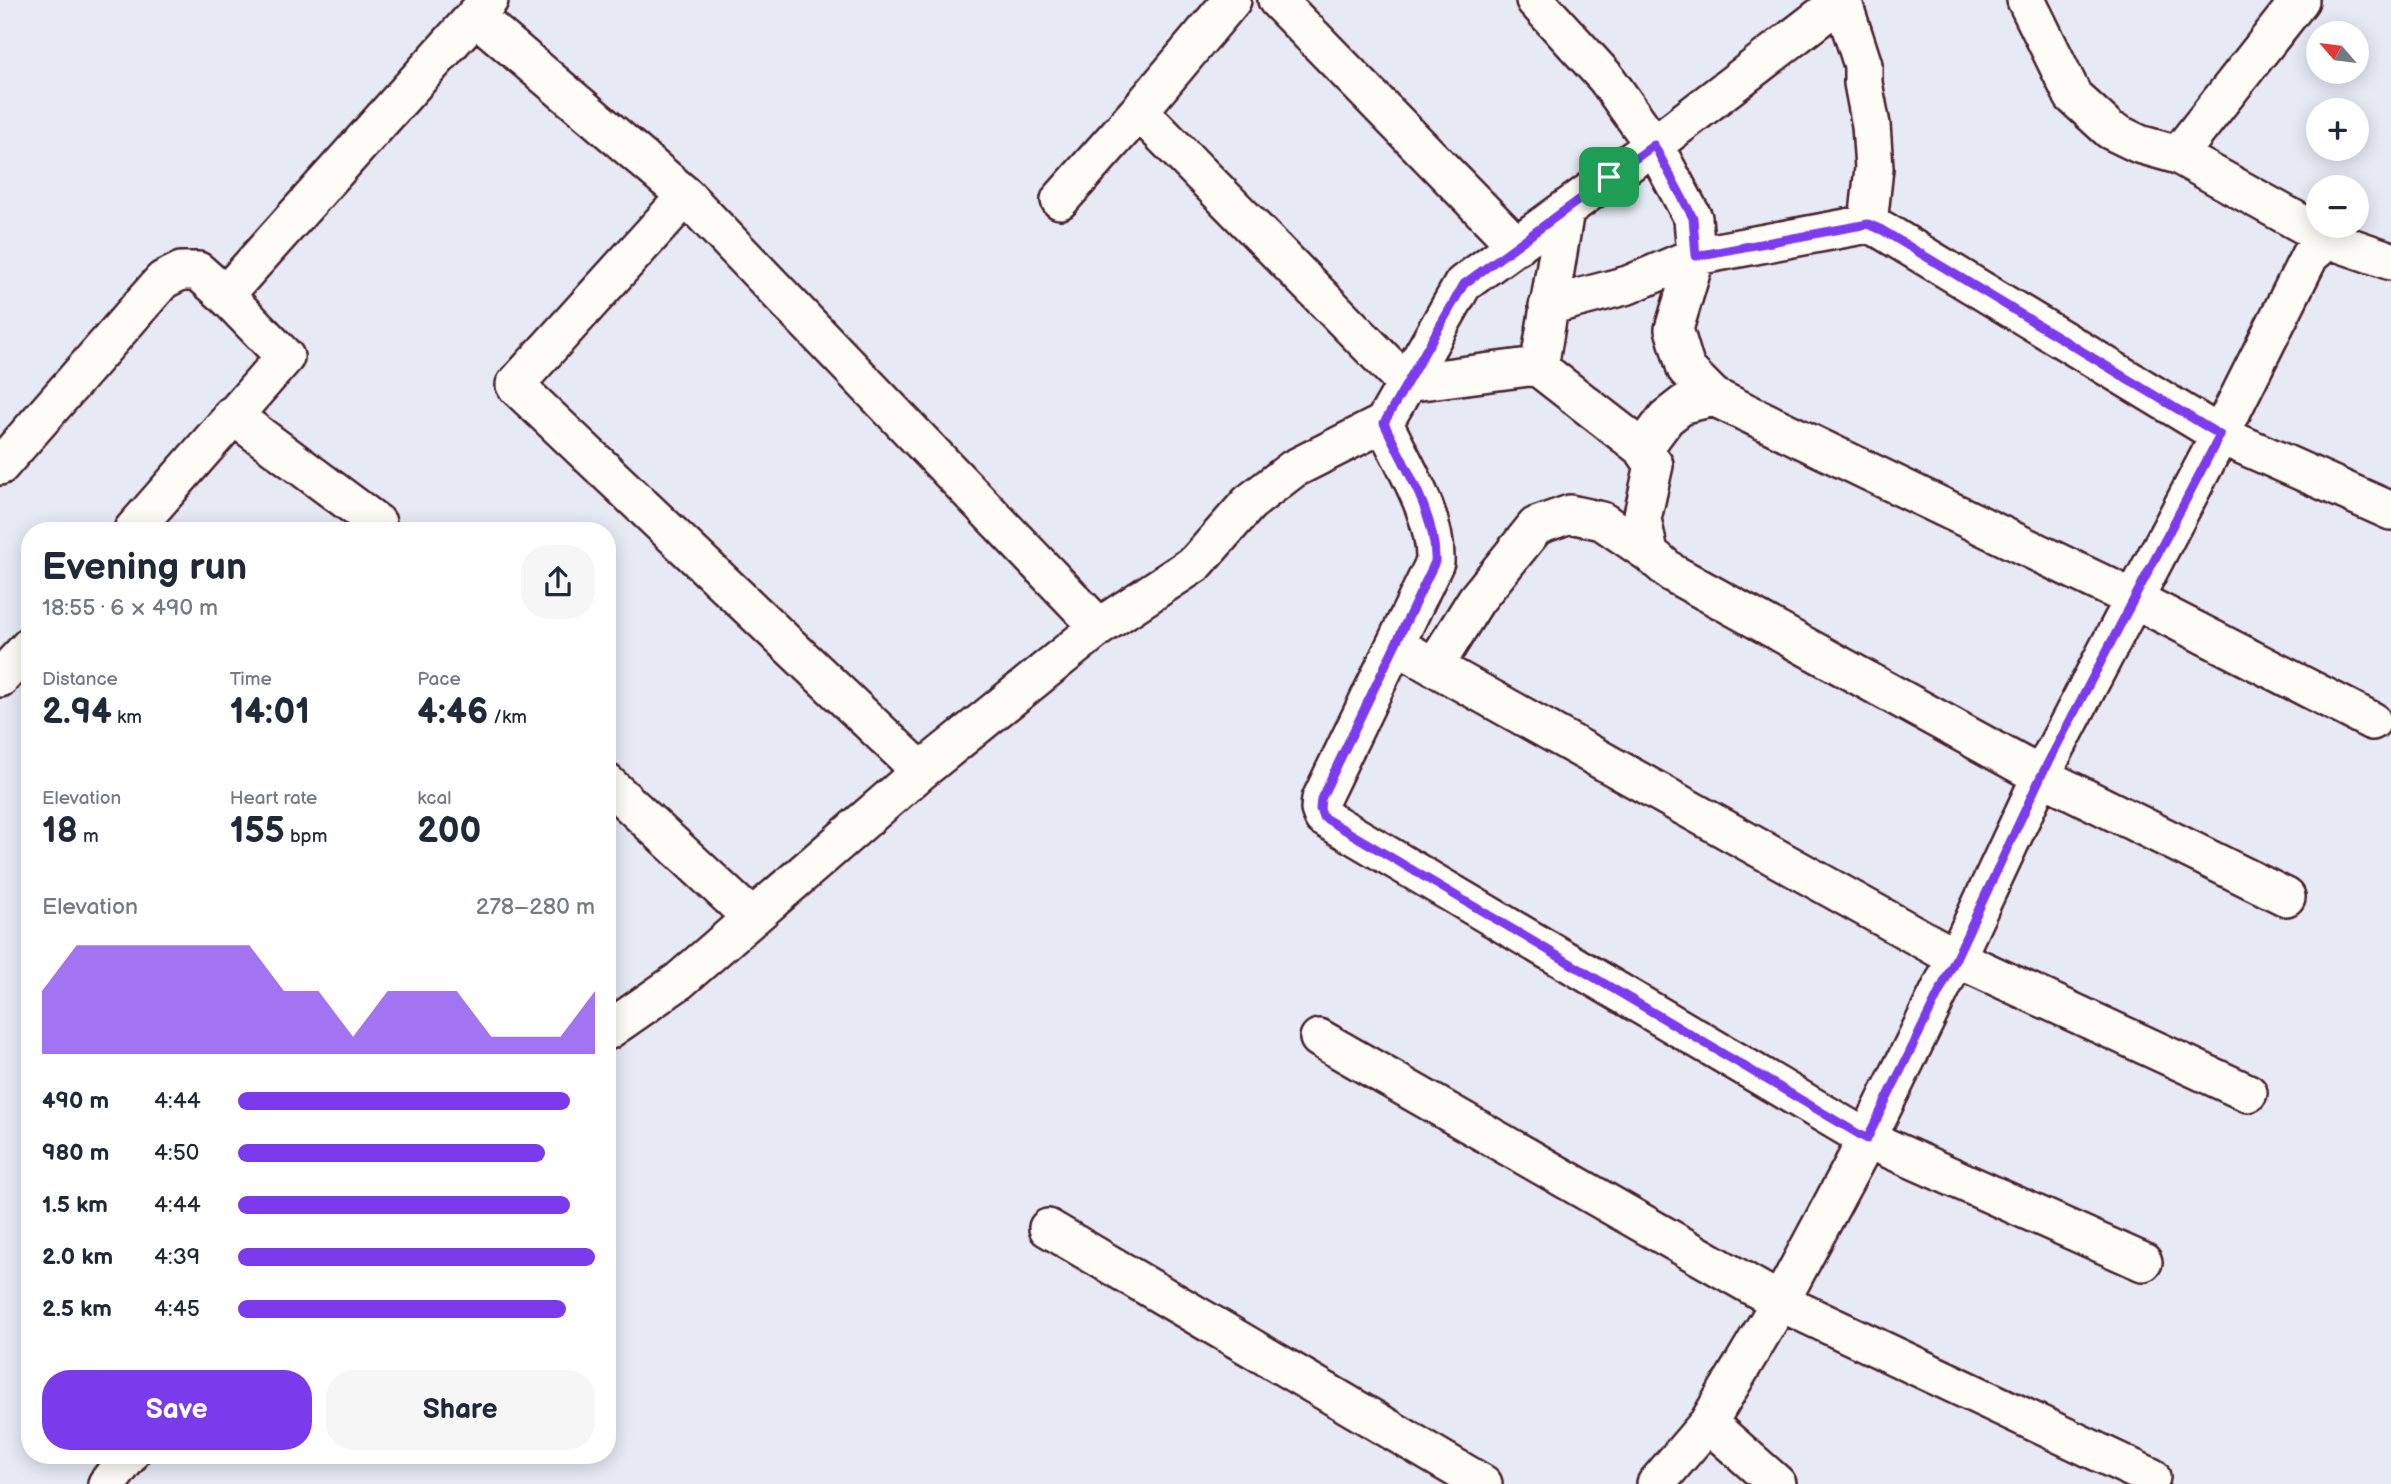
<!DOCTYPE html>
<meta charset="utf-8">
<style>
body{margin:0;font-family:"Balsamiq Sans",sans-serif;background:#f6f6f7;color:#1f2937;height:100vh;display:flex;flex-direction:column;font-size:26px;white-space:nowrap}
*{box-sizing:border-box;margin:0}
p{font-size:23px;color:#747a83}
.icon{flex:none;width:38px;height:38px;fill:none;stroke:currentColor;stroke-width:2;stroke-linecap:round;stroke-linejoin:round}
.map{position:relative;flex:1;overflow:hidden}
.details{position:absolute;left:21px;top:522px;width:595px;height:942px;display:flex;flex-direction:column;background:#fff;border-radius:28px;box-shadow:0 4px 18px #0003}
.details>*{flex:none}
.needle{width:46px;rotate:298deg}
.buttons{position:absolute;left:2306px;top:21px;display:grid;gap:14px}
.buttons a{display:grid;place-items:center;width:63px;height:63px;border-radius:50%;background:#fff;box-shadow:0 4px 18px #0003;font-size:35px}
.pin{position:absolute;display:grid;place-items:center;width:60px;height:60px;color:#fff;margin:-30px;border-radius:14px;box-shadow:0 4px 10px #0006}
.round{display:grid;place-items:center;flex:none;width:74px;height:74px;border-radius:28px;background:#f6f6f7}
.overview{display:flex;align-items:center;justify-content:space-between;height:119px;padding:0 21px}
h1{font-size:38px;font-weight:800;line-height:52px}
.figures{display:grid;grid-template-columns:repeat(3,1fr);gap:10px;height:119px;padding:7px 21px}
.figures div{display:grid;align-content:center}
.figures b{font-size:35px;font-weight:800}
.figures small{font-size:19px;font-weight:400}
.figures p{font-size:19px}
.chart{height:196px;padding:14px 21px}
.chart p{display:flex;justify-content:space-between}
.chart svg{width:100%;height:126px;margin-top:7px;fill:#7c3aed;opacity:.7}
.action{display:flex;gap:14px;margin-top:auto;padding:14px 21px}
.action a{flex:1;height:80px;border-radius:28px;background:#7c3aed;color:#fff;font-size:28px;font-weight:800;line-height:80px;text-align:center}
.action a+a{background:#f6f6f7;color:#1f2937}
ul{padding:0 21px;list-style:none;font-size:23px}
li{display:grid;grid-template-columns:112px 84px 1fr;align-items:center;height:52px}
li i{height:18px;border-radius:9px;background:#7c3aed}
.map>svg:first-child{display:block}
</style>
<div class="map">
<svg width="2391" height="1484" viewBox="0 0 2391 1484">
<rect width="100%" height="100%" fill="#e6eaf5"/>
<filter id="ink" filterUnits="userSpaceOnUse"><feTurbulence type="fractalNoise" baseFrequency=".0143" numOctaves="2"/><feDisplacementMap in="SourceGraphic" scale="14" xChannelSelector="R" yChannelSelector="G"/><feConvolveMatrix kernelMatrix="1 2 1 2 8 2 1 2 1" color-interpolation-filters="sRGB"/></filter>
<g filter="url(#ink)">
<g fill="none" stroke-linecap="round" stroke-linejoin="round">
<g stroke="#4a1f2b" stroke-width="42">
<path id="street" d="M1277,0L1517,246
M1535,0L1606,78L1654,145L1693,218L1696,256L1674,329L1686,369L1714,397L2134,599L2372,721
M1842,0L1863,65V83L1871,125L1874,168L1868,224
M2026,0L2073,96L2110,130L2139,144L2178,155
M2300,0L2178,155L2333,241
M475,16L686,196
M1139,111L1406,383L1529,367L1539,368L1643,449L1654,465L1642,519L1649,553
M1060,200L1139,111L1232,0
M225,295L489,0
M1548,306L1628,285L1696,256L1868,224L1882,230L2220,435L2391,511
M1539,368L1565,210
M232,415L377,523V530
M1384,423C1403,464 1437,516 1435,562L1321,799L1320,809L1323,817L1867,1139L2143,1262
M1643,449L1666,418L1684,404L1714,397
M0,466L163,280L181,271H198L225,295L285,357L133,530
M1413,655L1956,958L2248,1093
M1434,667L1476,600L1536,526L1570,514L1602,521L1649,553L1672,573L2041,776L2286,897
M0,678L30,646
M921,771L515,385L686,196L1099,627
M607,783L752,918
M607,1031L679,981L921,771L1099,627L1196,563L1249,503L1293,469L1384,423L1463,284L1654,145L1842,0
M1319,1038L1780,1302L2151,1477
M1048,1228L1483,1484
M1708,1423L1777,1484
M107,1484L130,1454
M1656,1484L1708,1423L1780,1302L1867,1139L1956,958L2041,776L2220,435L2310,255L2322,245L2333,241L2391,261"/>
</g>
<use href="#street" stroke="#fdfcf7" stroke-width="37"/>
</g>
</g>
<g fill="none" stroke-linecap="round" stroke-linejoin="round" filter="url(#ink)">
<g stroke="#fff" stroke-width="14">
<path id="route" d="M1654,145L1693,218L1696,256L1868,224L1882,230L2220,435L2041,776L1956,958L1867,1139L1323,817L1320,809L1321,799L1435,562C1437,516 1403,464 1384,423L1464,284Z"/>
</g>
<use href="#route" stroke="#7c3aed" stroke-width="9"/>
</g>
</svg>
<div class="buttons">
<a><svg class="needle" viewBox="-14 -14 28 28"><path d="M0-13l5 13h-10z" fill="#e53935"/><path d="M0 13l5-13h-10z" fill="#747a83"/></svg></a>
<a>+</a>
<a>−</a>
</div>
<div class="pin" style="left:1609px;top:177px;background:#1e9e55"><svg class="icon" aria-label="arrive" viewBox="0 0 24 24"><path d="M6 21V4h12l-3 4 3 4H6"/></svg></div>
<section class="details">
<div class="overview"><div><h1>Evening run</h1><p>18:55 · 6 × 490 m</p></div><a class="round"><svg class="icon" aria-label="share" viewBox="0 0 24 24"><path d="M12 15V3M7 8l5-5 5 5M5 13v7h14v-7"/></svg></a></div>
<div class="figures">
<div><p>Distance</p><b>2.94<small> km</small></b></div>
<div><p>Time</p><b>14:01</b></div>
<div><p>Pace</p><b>4:46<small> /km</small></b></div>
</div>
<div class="figures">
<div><p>Elevation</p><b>18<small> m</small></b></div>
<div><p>Heart rate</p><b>155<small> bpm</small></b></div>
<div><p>kcal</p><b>200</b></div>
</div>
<div class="chart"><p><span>Elevation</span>278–280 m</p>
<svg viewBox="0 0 160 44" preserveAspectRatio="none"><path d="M0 44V22L10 6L20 6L30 6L40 6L50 6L60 6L70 22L80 22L90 38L100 22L110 22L120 22L130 38L140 38L150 38L160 22V44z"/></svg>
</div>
<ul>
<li><b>490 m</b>4:44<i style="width:93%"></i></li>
<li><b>980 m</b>4:50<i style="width:86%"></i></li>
<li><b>1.5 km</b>4:44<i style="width:93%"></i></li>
<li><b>2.0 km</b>4:39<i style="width:100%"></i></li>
<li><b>2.5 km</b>4:45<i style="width:92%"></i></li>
</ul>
<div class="action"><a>Save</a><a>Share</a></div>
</section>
</div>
